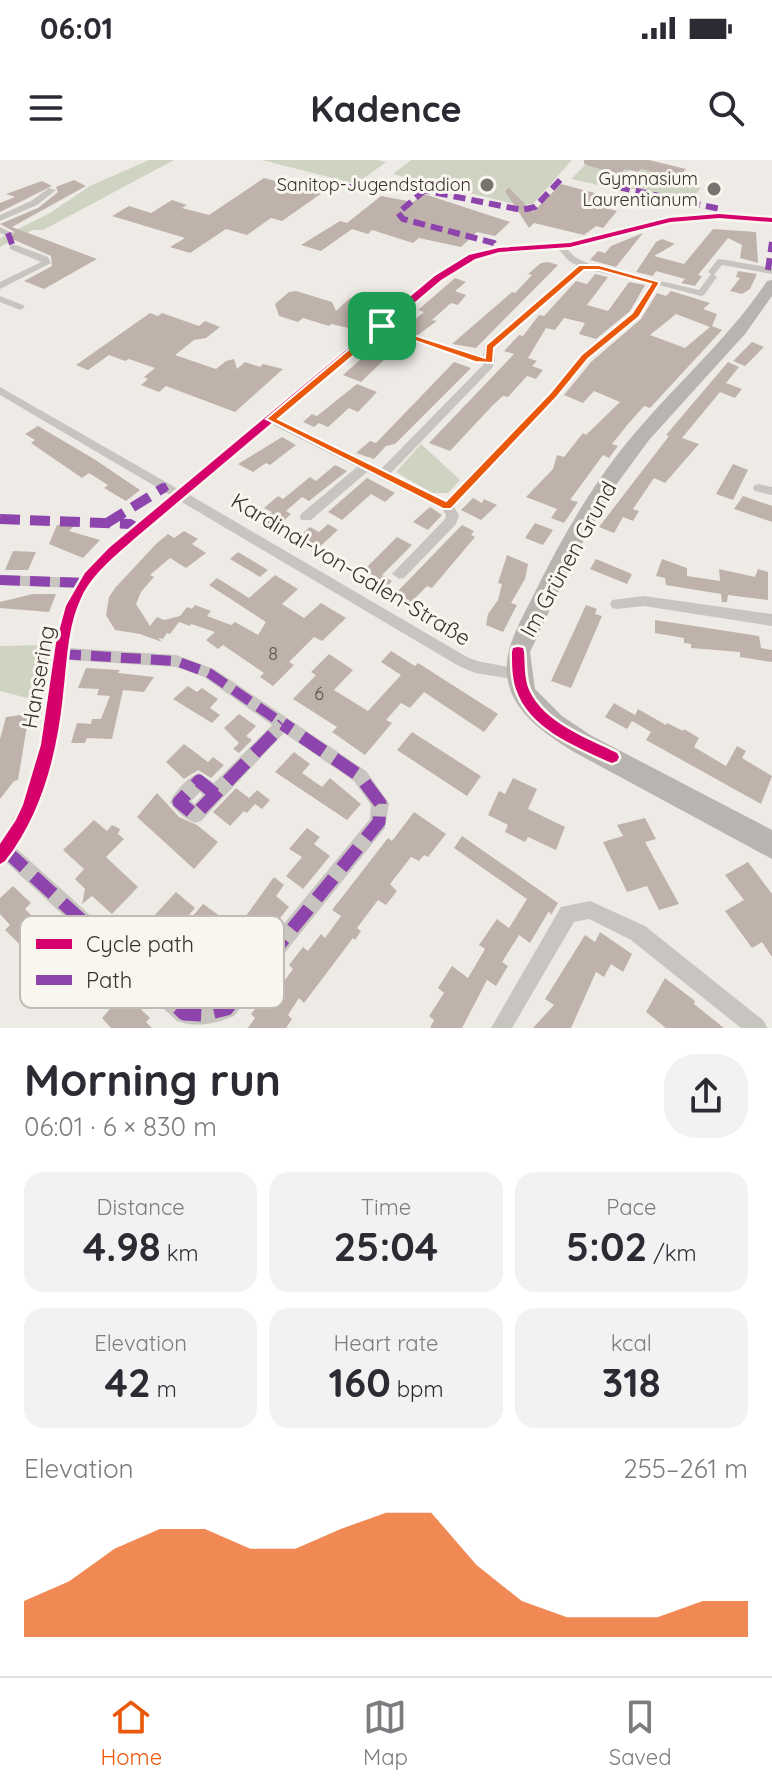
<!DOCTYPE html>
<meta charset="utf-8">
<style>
body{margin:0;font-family:Quicksand,sans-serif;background:#f2f2f3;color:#2b2b33;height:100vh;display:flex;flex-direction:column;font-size:30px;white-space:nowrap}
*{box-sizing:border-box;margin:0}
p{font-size:26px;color:#7c7c81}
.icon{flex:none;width:44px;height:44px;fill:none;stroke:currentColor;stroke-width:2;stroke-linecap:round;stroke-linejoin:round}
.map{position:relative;height:868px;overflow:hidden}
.side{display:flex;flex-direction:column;background:#fff;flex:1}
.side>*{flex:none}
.pin{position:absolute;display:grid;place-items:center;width:68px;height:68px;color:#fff;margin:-34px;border-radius:16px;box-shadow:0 4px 12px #0006}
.round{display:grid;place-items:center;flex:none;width:84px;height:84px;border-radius:32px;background:#f2f2f3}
.overview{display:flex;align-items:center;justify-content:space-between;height:136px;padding:0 24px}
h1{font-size:44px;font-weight:700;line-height:60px}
.stats{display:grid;grid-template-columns:repeat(3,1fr);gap:12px;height:136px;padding:8px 24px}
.stats div{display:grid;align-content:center;border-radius:20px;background:#f2f2f3;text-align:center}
.stats b{font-size:40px;font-weight:700}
.stats small{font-size:22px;font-weight:400}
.stats p{font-size:22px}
.chart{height:224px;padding:16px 24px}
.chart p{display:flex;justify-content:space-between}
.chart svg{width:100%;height:144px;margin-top:8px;fill:#ea580c;opacity:.7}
.status{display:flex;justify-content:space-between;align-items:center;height:56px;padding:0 40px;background:#fff;direction:ltr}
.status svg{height:22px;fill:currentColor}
header{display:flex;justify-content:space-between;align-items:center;height:104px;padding:0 24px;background:#fff;font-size:36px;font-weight:700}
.tabs{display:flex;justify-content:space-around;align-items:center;height:112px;border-top:2px solid #e1e1e2;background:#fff;font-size:22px;color:#7c7c81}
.tabs a{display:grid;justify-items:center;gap:4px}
.tabs .selected{color:#ea580c}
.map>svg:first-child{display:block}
</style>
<div class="status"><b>06:01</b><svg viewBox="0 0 49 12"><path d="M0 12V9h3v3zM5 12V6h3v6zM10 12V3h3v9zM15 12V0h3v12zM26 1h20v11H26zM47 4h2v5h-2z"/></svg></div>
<header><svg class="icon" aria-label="menu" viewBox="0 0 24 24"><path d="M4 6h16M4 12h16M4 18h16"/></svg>Kadence<svg class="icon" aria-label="search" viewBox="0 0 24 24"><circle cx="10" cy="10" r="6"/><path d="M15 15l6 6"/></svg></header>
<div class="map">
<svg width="772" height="868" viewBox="0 0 772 868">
<rect width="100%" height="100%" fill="#eeebe6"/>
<path fill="#ced3c2" d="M149,0H174L43,70H33L0,87V78L50,53L90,26Z
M262,0H378L386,2L356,24Z
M411,0H572L533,44L518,45L393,14Z
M586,4L618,15L628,6L632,7L612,28L571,19Z
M641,9L672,16L665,20L701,28L690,41L624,27L635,16L646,14L639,11Z
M421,284L460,320L448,333H432L396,312Z
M48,485C46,505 47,527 27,538L0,531V486Z"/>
<path fill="#bfb2aa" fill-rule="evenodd" d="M584,0H649L686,9L677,18L641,9L638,12L625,9L618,15L584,4Z
M264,18L322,33L282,61L271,58L247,75L226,69L190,93L170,87L185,78L112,56L129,46L151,53L172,40L187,45L182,48L209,55Z
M74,20L86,26L12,67L97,99L44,129L24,121L52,106L51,96L10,78L15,72L0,64L38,48L58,32L56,27Z
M42,21L52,26L0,52V43L15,37L6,34Z
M561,24L606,36L597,46L617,51L603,68L596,66L584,75L534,63L529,68L505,31L509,28L533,52Z
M424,34L510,62L495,76L477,72L461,87L419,78L413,83L372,70L368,74L352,69L321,91L301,85L340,61L347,63L381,36L413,42Z
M713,69L756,72L758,103L740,98L742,85L728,78L698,115L702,116L695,126L681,123L685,119L656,111L653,116L636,112L656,82L662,79L675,84L654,96L684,104Z
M643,73L616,107L590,100L598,91L605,93L611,86Z
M548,102L558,105L476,188L452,184L512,132L515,133L532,115L528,114L541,103Z
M738,111L757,114L750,129L742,134L730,131L740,118L736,117Z
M595,114L608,117L587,145L608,151L629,122L645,125L630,151L596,179L579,174L585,163L564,158L555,170L546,168L528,198L537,201L532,206L543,210L536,219L527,216L508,237L503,236L493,245L450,291L429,283L514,194L504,191L519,175L523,176L539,155L544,156L576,121L587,124Z
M455,118L466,122L455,131L466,135L458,145L451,143L432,160L437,161L415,177L416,186L401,198L386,193L415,167L409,164L424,152L418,150Z
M296,131L332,142L336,151L350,138L366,143L352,156L363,160L353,169L331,164L329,166L303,158L298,162L279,156L275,144L289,132Z
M671,131L710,143L703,149L717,154L712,166L722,170L650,248L644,246L628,264L612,284L618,286L609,298L603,295L570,340L578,342L564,363L551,358L557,349L526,337L553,309L557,295L564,297L583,273L586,275L620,242L594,231L583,243L564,235L591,202L641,159L657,133L666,136ZM676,154L710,167L685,188L650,175Z
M150,153L158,156L162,153L199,166L205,161L220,167L206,178L194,180L175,195L216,209L226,201L234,199L237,209L245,202L260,207L263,204L283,209L235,252L166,226L159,232L141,225L148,219L144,217L155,208L129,199L125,201L109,195L88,210L76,205Z
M752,182L764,187L745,206L733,201Z
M370,191L387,197L361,222L343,215Z
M454,202L471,208L395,284L386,286L374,299L356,293L370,281L376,283Z
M728,202L739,207L726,223L742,229L735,238L720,232L682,278L699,284L665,323L654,318L633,349L639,351L633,361L623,357L614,373L599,367L669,276L666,275Z
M357,224L377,232L358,252L349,248L328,267L319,263L314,267L303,262L312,254L317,256Z
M38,266L94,299L140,330L126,341L104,328L108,325L89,313L82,318L31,283L35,280L25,274Z
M282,277L296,285L270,305L266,303L253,312L238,304Z
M733,304L748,310L733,340L716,334Z
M335,305L347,311L309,341L302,337L286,351L291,354L275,369L261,361L272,352L264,348L278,336L283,339L310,317L316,321Z
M367,318L395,333L385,342L371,334L342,360L328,352Z
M743,336L772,346V362L734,349Z
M473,338L482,343L484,339L497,345L481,360L461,350Z
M430,347L442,355L428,370L413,362Z
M535,363L553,370L543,385L525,378Z
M328,364L338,370L314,392L294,381L310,367L319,372Z
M57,365L74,366L69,371L100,380L83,398L49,384Z
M462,365L474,371L471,375L475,377L432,428L427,426L411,442L396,433Z
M184,371L198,379L192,384L206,393L186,408L170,398L150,415L154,417L141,432L136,444L150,466L157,457L164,460L180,456L187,447L192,449L195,445L211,451L207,456L231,465L235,462L258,475L266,462L209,425L217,418L249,438L275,415L298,429L282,444L304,458L321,443L346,458L322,481L314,477L289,502L294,505L273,526L260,517L264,513L223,485L218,489L206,480L215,472L191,464L190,466L179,462L170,474L167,473L163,479L158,478L162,482L140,474L115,470L106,455L109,437L115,428L157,383L168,374L174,378Z
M397,377L412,385L382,415L392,421L383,430L372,423L378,418L364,410Z
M13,391L36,392L28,410H5Z
M238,392L268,410L260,417L230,399Z
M507,395L528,404L525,419L511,443L517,445L503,472L486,465L488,454L498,440L502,424L498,423Z
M596,399L632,414L627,424L590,409Z
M662,399L687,408V416L720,421L719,409L755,417L758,409L768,412V440L728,435L727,442H722L721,434L666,425L665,418L656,416Z
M33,434H56L49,452L0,448V442Z
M586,445L597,449L595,454L602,456L571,528L551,521Z
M655,460L759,476L761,488L772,490V502L740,497V492L691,488V484L684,483V478L655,473Z
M391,491L415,506L418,503L498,554L484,572L424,532L410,548L401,543L386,560L392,563L365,595L332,572L337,567L293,539L316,515L311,512L329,494L353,510L334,530L368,551L401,515L381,502Z
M86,508L120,510L118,513L154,517L144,532L123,530L112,579L87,578L85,583H71L77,563L91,564L92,559H101L110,536L97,535L99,529L78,528Z
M188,526L197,532L202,528L218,539L210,548L220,555L212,563L173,539Z
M614,543L635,555L638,549L666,565L667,563L683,571L684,569L699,578L694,587L726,606L737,586L746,591L742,598L772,616L761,644L646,580L651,572L632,561L627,569L605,557Z
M29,554L18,620L14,621L0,639V579L6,557Z
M239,554L256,566L246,576L252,580L239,593L233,589L239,583L224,568Z
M412,572L481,616L467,636L397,590Z
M184,584L208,602L213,597L224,605L211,618L198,610L184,619L166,602Z
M294,592L310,604L302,613L322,627L330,618L361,644L347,660L275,612Z
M513,618L537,629L528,649L565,667L556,690L528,677L525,682L505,672L508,665L488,655L499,631L505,634Z
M236,628L249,638L257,630L270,640L262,649L255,644L247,653L244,651L230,666L213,652Z
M157,633L179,657L197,665L218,682L194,709L137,657Z
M414,652L446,674L428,697L424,695L419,701L411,697L390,724L397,731L386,745L378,740L357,768L361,771L355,780L353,778L304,843L299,838L288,855L292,859L286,868H248L255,858L251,854L266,835L271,839L293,809L289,805L303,787L308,791L321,774L325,778L341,756L332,750L388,678L392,681Z
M645,658L656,679L645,682L679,744L659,750L647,726L627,732L603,682L623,676L617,665Z
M94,660L107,671L112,665L120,669L118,674L124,679L106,697L138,727L112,754L92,736L82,744L85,729L75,719L84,709L63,690Z
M307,668L320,677L314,684L330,696L303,729L286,716L302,697L289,689Z
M462,676L558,743L551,755L549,751L530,783L519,775L502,802L508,806L496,826L487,820L462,868H430L434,860L429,856L444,833L438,828L452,806L468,818L485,789L479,785L497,759L509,768L527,739L454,688Z
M748,702L772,734V797L762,782L752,788L725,751L744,740L725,715Z
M274,717L284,725L276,736L289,747L267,774L246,756Z
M13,726L31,743L25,749L40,764L47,757L69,780L54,795L73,814L88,798L107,817L85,842L65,823L58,831L45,820L37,811L42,806L5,770L10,765L0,754V738Z
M176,732L195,748L171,775L152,758Z
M203,744L227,761L219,769L233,782L231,785L241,796L220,824L204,810L210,803L201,795L208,786L203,780L209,773L192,757Z
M600,772L632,794L623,812L611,804L604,817L596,812L571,868H533L554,845L545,839L585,775L595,782Z
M665,818L695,841L694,844L724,868H666L646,852Z
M124,833L150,858L146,862L152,868H111L102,858Z"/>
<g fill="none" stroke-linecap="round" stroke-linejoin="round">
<path fill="#c8c4bf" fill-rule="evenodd" d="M49,28L56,30L37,45L0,61V55L31,41Z
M719,53L772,57V63L719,59L670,63L566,88L575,97L589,104L699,130L711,114L708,112L717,100L720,99L772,108V114L722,105L714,115L717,117L704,135L701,136L659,125L639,157L588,199L557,237L454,347L459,355L456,364L404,418L399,419L392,414L445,359L446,355L443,350L367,312L311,360H301L300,357L301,354L357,307L271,264L188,334L467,497L477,501L524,510L527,514L524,518L519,520L475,513L457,505L180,341C148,368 105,397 85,434C75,450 72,470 69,488L176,495L214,509L366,611L389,643L385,668L234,856C216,864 195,868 177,861L6,702L0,705V682L21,645L35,605L44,566L58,471L65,446L74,428L0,425V415L80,418L109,388L170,335L0,235V227L178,329L435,116L469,95L499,87L570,82L670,57ZM558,89L569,101L578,106L485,185L483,196L425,179H417V183L483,202V205L381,309L278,258L441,120L475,99L499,93ZM585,109L650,123L632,153L580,195L549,233L445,341L390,314L492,208L495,201L494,188ZM68,500L176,507L204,517L272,565L214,623L199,613C188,617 175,631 170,642C175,651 185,659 195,663L201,661L284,573L354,621L371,645L370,659L221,840L203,845L188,844L17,689C51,631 61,566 68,500ZM200,632L203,635L194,644L191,641Z
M0,67L12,73L8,76L0,73Z
M10,85H16L48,97L51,103L0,129V122L41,102L10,89Z
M0,136L23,145L25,147L20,150L0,142Z
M759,324L772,327V335L755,331L753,328L755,325Z
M644,436L772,454V466L644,446L617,449L612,448L610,444L612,440Z
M590,741L645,766L764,861L767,868H741L631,780L589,759L574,762L512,868H491L561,747Z"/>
<path fill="#b8b4af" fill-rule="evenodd" d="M772,120V136L745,174L649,280L616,325L577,392L530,492L535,529L562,556L592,576L772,670V699L574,592C549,576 520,558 510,529C499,495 518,467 532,438C561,379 593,322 635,273C679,221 729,178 767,121Z"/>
<path stroke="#8e44ad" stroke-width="6" stroke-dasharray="12 6" stroke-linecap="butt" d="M618,27L720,49
M348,28L377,21L522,50L535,47L561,19
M425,30L398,53L403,59L494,83L499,90
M8,73L13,87
M768,110L772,82"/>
<path stroke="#8e44ad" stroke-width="8" stroke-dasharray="16 8" stroke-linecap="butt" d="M162,329L167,326"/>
<path stroke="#8e44ad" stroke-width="10" stroke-dasharray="20 10" stroke-linecap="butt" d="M0,359L130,364L138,369
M107,363L165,327
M0,420L85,423
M61,494L176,501L209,513L286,566"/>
<path stroke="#8e44ad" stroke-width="13" stroke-dasharray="26 13" stroke-linecap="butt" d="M215,634L199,621L179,642L195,655L283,564
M5,690L184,854L203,855L227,849L379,662L380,643L360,616L283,564"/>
<g stroke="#f9f6ef" stroke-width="5">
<path id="cycleway" d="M719,54L772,58V62L719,58L670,62L570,87L499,92L475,99L441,120L134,379C115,396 92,414 81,438C67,468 67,503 63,535C57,593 42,654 5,701L0,704V684L16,660L23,645L41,585L56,483L66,446L85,413L109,388L435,116L469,95L499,88L570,83L670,58Z
M518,487L523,488L524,492C525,504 524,519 529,530C544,563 587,578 617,593L619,597L617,601L612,603L607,601C573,585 529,568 516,529C512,517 512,504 512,492L513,488Z"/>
</g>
<use href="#cycleway" fill="#d6006c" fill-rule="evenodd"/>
</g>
<path fill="#ea580c" stroke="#fff" stroke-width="2" fill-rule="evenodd" d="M579,105H599L660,122L639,157L588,199L557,237L451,349H443L266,259L379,164L485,198L486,185ZM584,110H599L651,124L632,153L581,195L550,233L446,341L278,259L384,170L475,202L493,203L494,188Z"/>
<g fill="#78736e" stroke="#f9f6ef" stroke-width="3">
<circle cx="487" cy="25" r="8"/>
<circle cx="714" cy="29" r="8"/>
</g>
<g text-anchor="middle" stroke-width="6" stroke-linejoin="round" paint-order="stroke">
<g font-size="18" fill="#39322d" stroke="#f9f6ef" text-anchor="end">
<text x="698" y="25">Gymnasium<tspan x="698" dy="21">Laurentianum</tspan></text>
<text x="471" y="31">Sanitop-Jugendstadion</text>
</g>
<g font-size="18" fill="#5a524c">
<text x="273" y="500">8</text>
<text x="319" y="540">6</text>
</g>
<g font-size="22" fill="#39322d" stroke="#f9f6ef">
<text transform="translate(568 399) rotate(-61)" y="8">Im Grünen Grund</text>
<text transform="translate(351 409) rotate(31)" y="8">Kardinal-von-Galen-Straße</text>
<text transform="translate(38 517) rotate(-80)" y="8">Hansering</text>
</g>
</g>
<rect x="20" y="756" width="264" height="92" rx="12" fill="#f9f6ef" stroke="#bfbbb5" stroke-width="2"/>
<rect x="36" y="779" width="36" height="10" fill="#d6006c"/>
<rect x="36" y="815" width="36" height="10" fill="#8e44ad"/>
<g font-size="22" fill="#39322d">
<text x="86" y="792">Cycle path</text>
<text x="86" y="828">Path</text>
</g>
</svg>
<div class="pin" style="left:382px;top:166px;background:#1e9e55"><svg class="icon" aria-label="arrive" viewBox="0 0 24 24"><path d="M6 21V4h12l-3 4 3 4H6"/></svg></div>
</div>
<section class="side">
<div class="overview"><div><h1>Morning run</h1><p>06:01 · 6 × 830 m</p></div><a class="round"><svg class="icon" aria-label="share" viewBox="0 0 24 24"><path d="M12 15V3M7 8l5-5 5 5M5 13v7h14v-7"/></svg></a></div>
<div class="stats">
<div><p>Distance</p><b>4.98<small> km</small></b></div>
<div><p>Time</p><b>25:04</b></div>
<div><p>Pace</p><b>5:02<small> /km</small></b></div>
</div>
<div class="stats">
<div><p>Elevation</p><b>42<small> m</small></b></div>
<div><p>Heart rate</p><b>160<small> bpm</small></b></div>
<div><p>kcal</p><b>318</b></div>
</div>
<div class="chart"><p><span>Elevation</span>255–261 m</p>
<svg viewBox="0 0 160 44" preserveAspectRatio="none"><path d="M0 44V33L10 27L20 17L30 11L40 11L50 17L60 17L70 11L80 6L90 6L100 22L110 33L120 38L130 38L140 38L150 33L160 33V44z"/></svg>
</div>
</section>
<nav class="tabs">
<a class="selected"><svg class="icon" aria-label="home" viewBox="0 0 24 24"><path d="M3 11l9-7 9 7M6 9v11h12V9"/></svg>Home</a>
<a><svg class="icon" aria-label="map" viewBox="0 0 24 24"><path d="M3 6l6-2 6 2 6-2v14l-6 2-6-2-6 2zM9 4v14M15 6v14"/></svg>Map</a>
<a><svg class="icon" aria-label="saved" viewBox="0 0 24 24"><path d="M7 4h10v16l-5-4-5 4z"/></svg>Saved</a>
</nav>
